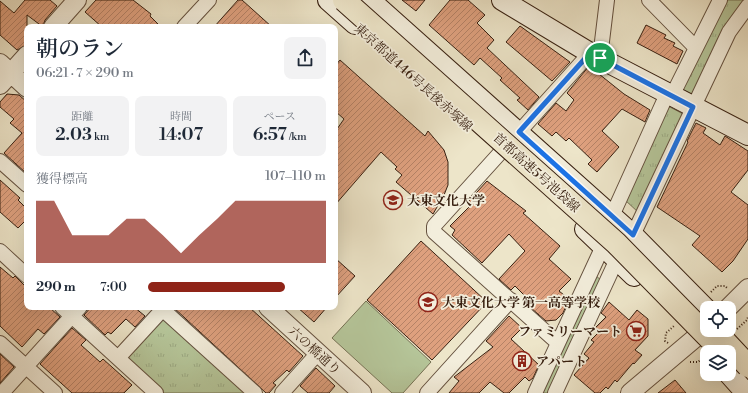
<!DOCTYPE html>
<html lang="ja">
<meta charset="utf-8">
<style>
body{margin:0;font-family:"Libre Bodoni","Noto Serif JP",serif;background:#f2f2f3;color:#1f2937;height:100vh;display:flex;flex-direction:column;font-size:15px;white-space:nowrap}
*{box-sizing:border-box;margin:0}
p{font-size:13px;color:#747a83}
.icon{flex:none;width:22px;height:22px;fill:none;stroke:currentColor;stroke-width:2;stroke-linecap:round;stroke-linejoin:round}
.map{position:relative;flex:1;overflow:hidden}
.details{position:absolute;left:24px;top:24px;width:314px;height:286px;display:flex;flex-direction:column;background:#fff;border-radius:8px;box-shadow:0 4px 16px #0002}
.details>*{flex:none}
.fabs{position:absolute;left:700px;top:301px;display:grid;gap:8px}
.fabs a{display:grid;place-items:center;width:36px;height:36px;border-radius:8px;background:#fff;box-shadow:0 4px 16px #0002;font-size:20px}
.pin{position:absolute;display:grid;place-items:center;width:34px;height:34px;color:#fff;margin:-17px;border:2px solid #fff;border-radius:50%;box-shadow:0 1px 4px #0007}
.round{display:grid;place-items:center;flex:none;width:42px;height:42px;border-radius:8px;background:#f2f2f3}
.head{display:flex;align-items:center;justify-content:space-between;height:68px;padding:0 12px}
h1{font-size:22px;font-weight:600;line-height:30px}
.stats{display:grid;grid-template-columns:repeat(3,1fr);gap:6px;height:68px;padding:4px 12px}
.stats div{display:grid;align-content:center;border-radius:8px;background:#f2f2f3;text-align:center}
.stats b{font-size:17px;font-weight:600}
.stats small{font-size:11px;font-weight:400}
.stats p{font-size:11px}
.chart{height:112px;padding:8px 12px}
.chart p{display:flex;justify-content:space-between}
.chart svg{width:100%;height:72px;margin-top:4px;fill:#8f2418;opacity:.7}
ul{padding:0 12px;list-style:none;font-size:13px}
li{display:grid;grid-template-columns:64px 48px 1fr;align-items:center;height:30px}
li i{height:10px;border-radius:5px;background:#8f2418}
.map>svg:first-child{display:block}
</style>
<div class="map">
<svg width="748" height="393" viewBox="0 0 748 393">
<defs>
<pattern id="park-tufts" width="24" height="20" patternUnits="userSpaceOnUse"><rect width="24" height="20" fill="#b5c599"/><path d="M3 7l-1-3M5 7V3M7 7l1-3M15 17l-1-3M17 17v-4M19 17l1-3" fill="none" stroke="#9ca983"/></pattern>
<pattern id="building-hatch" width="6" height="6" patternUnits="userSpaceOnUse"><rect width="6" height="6" fill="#dea07e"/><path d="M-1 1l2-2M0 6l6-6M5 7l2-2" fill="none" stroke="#b58266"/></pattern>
</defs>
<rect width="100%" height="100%" fill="#ede5c9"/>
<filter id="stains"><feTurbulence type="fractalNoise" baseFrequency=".005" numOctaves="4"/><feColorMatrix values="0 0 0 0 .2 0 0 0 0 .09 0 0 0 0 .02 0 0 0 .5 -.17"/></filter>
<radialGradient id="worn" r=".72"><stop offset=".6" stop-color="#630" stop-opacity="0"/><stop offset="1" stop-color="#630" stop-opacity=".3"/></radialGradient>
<path fill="#b5c599" stroke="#767255" d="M366,301L431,362L403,393H392L332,338Z"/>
<path fill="url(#park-tufts)" stroke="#767255" d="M725,0H748L694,96L680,88Z
M670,107L683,114L639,213L624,199L662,113Z
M594,274L603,282L551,393H539Z
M165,318L247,393H164L128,360L127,354L158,319Z"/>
<path fill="url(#building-hatch)" stroke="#382011" d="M25,0H50L57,6L45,20L43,27L27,15V45L17,50L0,35V1L14,13Z
M96,0H133L151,14L150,16L161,27H102L85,12Z
M238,0H242L272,27H214Z
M402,0H425L416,11Z
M450,0H468L485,15L477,23L494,40L487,48L539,97L528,110L517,100L520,98L500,80L502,78L480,58L474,65L429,25Z
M646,25L666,35L664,38L675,43L673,46L683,51L677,64L637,43Z
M520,26L570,62L552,81L506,42Z
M340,60L425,136L428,131L444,150L448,162V185L444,195L433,214L396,182L402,175L395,169L397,167L381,152L335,205V132L344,119L335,111V66Z
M589,66L624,94L650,110L645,122L622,109L602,131L619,147L597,172L588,164L592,160L569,138L566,141L556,132L552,136L538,124L556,103L566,111L574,100L567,93Z
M7,94L19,95L27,102V174L4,153L22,133L10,123L14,119L0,107V102Z
M696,123L706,128L703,133L720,145L725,136L748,151V170L731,192L748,205V239L733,261L722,272L692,245L700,236L657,207L688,142L687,141Z
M0,180L20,198L18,200L27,209V219L18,228L0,212Z
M487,181L526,211L523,213L560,246L549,259L571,279L559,291L569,299L563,313L556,320L546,321L531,308L534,305L515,286L511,290L499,279L525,251L509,234L482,263L452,235L455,230L450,226L470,206L467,203Z
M421,241L487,302L432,360L367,300Z
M335,258L355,276L335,298Z
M0,267L13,278L15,276L27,288V307H49L60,317L44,334L38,329L22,347L0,326Z
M609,302L629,320L637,310L648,319V336L635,350L642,355L634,364L633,363L617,382L615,380L608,389L606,387L600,393H595L574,375L589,358L584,354L594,342L591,340L599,332L595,328L606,317L601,313Z
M91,307H134L145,316L135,327L126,319L111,334L108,332L105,335L84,315Z
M173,307H249L303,356L289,372L287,370L273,383L276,385L269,393H266Z
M297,307H327L314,322Z
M509,316L522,328L511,339L539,365L533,378L529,381L525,377L509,393H504L490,382L479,393H449L459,381L454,377L493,347L486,341Z
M72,328L86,340L81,345L100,362L103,359L132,385L124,393H72L40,364Z
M0,354L14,367L0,383Z
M316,368L335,386L329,393H308L300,386Z
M675,380L686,393H658Z"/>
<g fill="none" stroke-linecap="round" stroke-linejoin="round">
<g stroke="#65513f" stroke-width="16">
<path id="minor" d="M649,0L695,47
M184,27L209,0
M600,58L607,0
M672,96L720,0
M519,132L590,53
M500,153L434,226V232L558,343
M0,161L27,185
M612,216L667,94
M633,235L729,32L748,6
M0,251L27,276
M62,307L156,393
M160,307L255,393
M0,343L55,393
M118,358L163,309
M2,393L80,307
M282,393L318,353
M427,393L511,300
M535,393L603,246
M555,393L617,259"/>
</g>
<g stroke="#65513f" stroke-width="20">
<path id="tertiary" d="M53,27L77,0
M0,63L27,88
M0,85L27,55
M268,307L362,393
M728,308L748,288
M630,393L707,328"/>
</g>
<g stroke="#382011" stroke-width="22">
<path id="secondary" d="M328,0L355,24
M370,0L633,235L707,310
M502,0L590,53L748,135
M585,229L634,276
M729,374L746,393"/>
</g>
<path stroke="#382011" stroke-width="2" stroke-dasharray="1 2" stroke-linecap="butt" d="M711,292L717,286H725L727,288
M737,329L747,320L748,317
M668,343L665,341L666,333L674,326
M690,362H698L704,357"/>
<use href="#minor" stroke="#f3eedc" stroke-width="14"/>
<use href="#tertiary" stroke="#f3eedc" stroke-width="18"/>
<use href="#secondary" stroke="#f3eedc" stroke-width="20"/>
<g stroke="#382011" stroke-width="24" stroke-linecap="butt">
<path id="motorway-bridge" d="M344,0L616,243L723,352
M718,334L748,366"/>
</g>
<use href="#motorway-bridge" stroke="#ede5c9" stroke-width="22"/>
</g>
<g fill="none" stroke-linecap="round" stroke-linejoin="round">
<g stroke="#fff" stroke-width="8">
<path id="route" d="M590,53L693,107L633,235L519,132Z"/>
</g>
<use href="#route" stroke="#1a73e8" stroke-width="5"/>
</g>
<defs>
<g id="university-ring" transform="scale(1)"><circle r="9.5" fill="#f3eedc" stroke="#8f2418" stroke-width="1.5"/><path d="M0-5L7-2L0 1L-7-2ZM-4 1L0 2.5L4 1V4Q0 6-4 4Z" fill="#8f2418"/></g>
<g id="school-ring" transform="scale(1)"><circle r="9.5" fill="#f3eedc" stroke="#8f2418" stroke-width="1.5"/><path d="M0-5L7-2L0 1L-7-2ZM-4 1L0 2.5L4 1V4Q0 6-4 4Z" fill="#8f2418"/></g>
<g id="supermarket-ring" transform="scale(1)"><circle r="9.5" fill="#f3eedc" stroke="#8f2418" stroke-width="1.5"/><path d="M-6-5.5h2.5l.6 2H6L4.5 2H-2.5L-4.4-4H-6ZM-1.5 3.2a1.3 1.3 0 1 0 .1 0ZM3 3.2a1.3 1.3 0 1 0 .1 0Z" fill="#8f2418"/></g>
<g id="building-ring" transform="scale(1)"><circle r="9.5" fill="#f3eedc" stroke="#8f2418" stroke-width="1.5"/><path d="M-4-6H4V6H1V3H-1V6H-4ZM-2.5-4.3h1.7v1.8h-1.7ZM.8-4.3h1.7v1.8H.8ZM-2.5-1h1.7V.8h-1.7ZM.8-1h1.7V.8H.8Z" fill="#8f2418"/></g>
</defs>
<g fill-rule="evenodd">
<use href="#university-ring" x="393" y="200"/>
<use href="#school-ring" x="428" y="302"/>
<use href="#supermarket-ring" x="636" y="331"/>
<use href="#building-ring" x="522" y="361"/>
</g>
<g text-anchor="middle" stroke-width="3.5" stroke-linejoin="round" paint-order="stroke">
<g font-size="13" fill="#382011" stroke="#f3eedc">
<text transform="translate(414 77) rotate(42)" y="5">東京都道446号長後赤塚線</text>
<text transform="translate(537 172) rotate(42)" y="5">首都高速5号池袋線</text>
<text transform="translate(315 350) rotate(42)" y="5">六の橋通り</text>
</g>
<g font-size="13" font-weight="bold" fill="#382011" stroke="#f3eedc" text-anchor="start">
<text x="407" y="205">大東文化大学</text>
<text x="442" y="307">大東文化大学 第一高等学校</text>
<text x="622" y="336" text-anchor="end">ファミリーマート</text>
<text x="536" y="366">アパート</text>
</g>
</g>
<rect width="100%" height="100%" filter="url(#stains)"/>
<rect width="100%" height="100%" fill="url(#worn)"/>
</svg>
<div class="fabs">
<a><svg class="icon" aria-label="locate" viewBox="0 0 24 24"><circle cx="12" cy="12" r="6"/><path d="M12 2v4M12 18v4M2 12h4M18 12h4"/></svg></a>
<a><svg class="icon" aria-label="layers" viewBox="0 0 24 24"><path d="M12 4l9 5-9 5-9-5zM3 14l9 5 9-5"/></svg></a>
</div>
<div class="pin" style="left:600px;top:58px;background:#1e9e55"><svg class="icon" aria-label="arrive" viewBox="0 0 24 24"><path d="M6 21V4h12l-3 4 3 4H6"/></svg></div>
<section class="details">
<div class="head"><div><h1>朝のラン</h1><p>06:21 · 7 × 290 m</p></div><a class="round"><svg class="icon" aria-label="share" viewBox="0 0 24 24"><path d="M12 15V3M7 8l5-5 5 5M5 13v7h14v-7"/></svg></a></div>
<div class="stats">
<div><p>距離</p><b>2.03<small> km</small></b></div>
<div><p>時間</p><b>14:07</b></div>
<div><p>ペース</p><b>6:57<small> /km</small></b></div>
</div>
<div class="chart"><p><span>獲得標高</span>107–110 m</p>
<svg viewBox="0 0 160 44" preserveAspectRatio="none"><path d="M0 44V6L10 6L20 27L30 27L40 27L50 17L60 17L70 27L80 38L90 27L100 17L110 6L120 6L130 6L140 6L150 6L160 6V44z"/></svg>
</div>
<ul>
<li><b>290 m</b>7:00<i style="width:77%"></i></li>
</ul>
</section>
</div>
